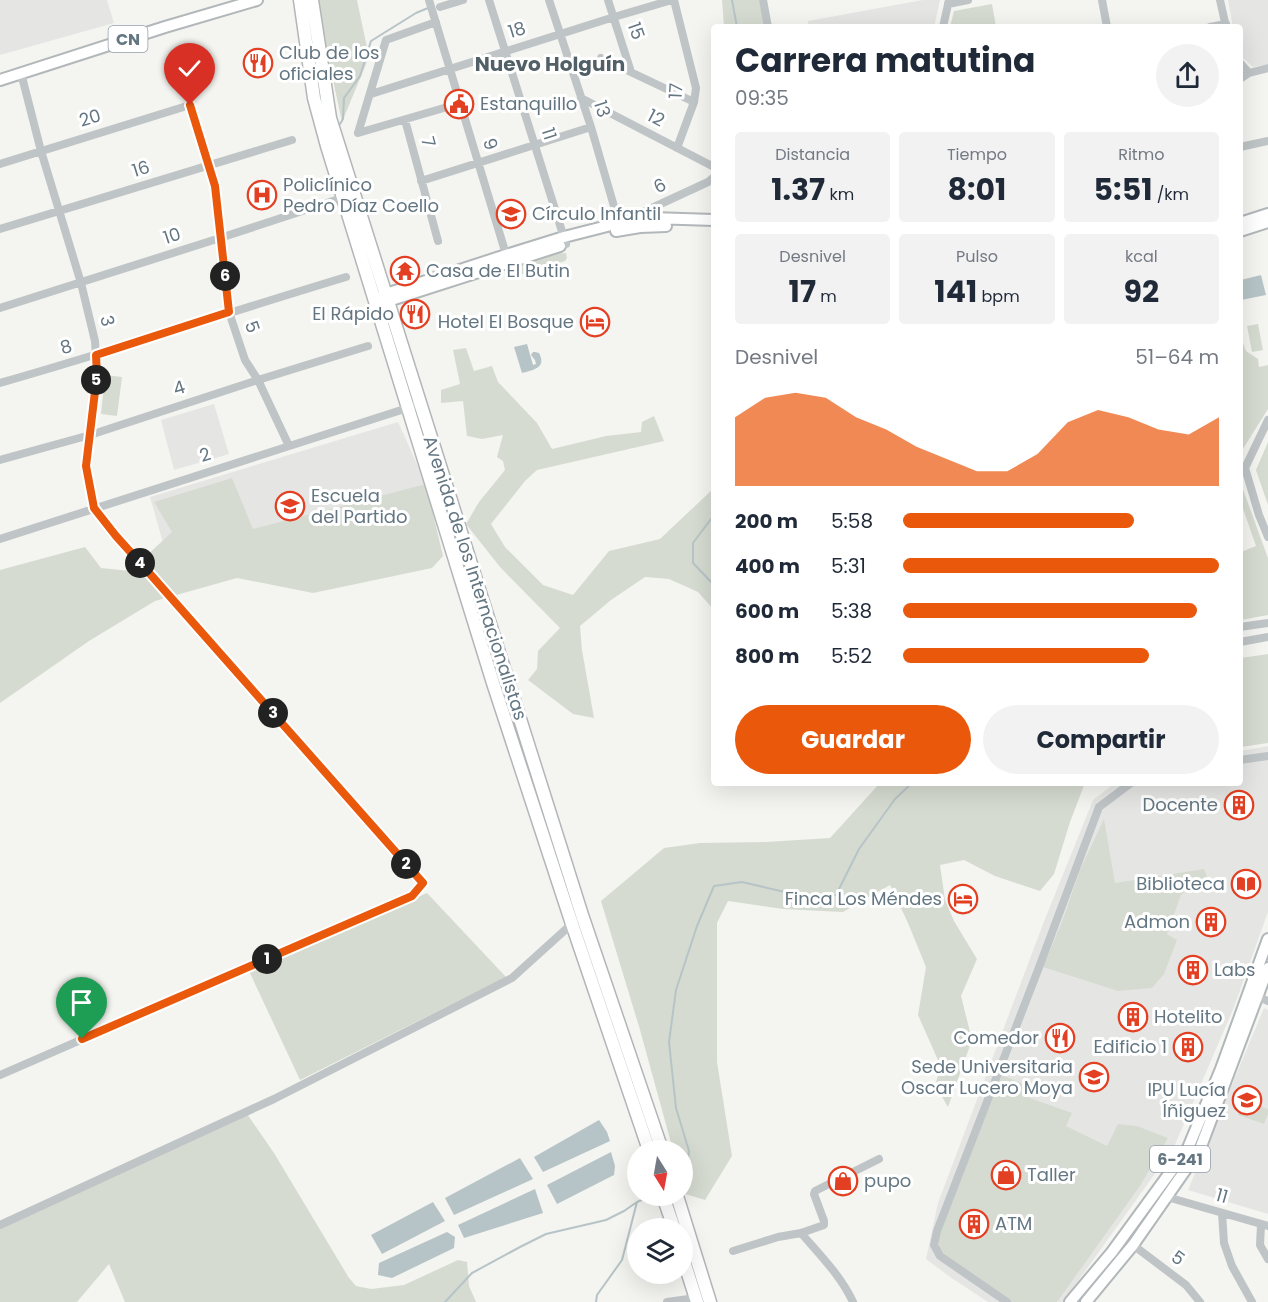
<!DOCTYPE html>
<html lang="es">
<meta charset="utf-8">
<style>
body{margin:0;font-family:Poppins,sans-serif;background:#f2f2f3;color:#1f2937;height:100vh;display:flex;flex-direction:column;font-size:22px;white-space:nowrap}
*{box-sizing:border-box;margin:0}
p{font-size:20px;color:#747a83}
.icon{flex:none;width:33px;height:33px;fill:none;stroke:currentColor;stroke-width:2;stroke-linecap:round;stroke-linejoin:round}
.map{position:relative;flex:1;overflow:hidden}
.panel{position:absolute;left:711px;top:24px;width:532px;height:762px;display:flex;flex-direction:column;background:#fff;border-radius:6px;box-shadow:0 6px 24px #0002}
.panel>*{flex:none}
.needle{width:39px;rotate:169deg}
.buttons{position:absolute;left:627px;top:1140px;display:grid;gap:12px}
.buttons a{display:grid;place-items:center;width:66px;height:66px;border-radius:50%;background:#fff;box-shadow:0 6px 24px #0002;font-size:30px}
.pin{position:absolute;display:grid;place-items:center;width:51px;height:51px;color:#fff;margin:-62px -26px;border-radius:50% 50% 50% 0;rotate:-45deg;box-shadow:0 0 6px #0007}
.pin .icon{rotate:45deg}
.km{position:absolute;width:30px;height:30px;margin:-15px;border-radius:50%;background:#222;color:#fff;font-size:16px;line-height:30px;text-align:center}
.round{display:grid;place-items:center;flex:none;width:63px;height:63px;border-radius:32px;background:#f2f2f3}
.head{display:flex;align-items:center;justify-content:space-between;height:102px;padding:0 24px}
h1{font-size:33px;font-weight:700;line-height:45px}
.metrics{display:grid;grid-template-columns:repeat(3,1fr);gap:9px;height:102px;padding:6px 24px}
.metrics div{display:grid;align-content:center;border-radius:6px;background:#f2f2f3;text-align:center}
.metrics b{font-size:30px;font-weight:700}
.metrics small{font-size:16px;font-weight:400}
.metrics p{font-size:16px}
.chart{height:168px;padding:12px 24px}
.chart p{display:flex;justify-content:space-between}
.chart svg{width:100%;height:108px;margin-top:6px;fill:#ea580c;opacity:.7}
.button{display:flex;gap:12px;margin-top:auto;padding:12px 24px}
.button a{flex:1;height:69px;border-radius:36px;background:#ea580c;color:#fff;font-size:24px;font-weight:700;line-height:69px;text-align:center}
.button a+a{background:#f2f2f3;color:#1f2937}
ul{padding:0 24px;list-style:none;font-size:20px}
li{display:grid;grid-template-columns:96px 72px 1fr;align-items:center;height:45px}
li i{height:15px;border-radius:8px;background:#ea580c}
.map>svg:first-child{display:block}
</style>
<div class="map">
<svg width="1268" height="1302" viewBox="0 0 1268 1302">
<rect width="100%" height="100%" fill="#f4f4f0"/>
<path fill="#e5e6e4" d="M0,0H107L114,23L0,55Z
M923,0H940L934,27H808V21Z
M1228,0H1268V64L1253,67L1241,56L1240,27H1233Z
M214,404L229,454L174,470L161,420Z
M398,422L426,484L237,578L175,585L150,497Z
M1268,746V912L1234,1007L1174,1147L1063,1302H988L950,1277L926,1259L938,1203L1043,924L1093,800L1115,783H1240L1241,751Z
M1264,1008L1268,1010V1214L1188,1190Z"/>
<path fill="#d6dbd1" d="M318,0H357L369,57L342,122L325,43Z
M722,0H759L765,27H724Z
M992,4L996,27H950L954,11Z
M566,253L567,258L565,261L538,270L515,276L510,271L511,265L551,254Z
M1258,324L1263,350L1252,352L1247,326Z
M1240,335L1246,351L1258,359L1259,367L1268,365V409L1241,452Z
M466,348L474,371L492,366L498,382L537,423L552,449L606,436L641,432L642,422L654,416L664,441L537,470L525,481L491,524L505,547L543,585L573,595L609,551L660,539L714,488V610L698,592L669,579L645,577L611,600L580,626L582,650L594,718L573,714L528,680L537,669L538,651L560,628L500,567L466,524L479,502L505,470L503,461L497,457L503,435L482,439L467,436L463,401L441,403V390L460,384L453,350Z
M105,375L122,377L117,416L101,414Z
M1268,442V505L1256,470Z
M232,478L253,529L426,484L443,556L432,568L313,593L237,578L155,601L89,641L0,703V570L85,547L101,568L130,571L172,532L154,502Z
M1241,484L1268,558V615L1241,620V552L1256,546L1241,503Z
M1268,654V743L1241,747V658Z
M880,783H1085L1070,822L1054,874L1040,891L995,876L964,860L940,865L945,900L954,921L977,959L961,996L972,1040L948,1107L935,1085L941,1067L918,1015L926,967L908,923L890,885L843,912L783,909L728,901L717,923V1062L732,1156L705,1200L685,1194L683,1187L682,1150H673L640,1030L601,901L664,848L700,843L766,842L830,838Z
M1104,819L1115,883L1204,869L1209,881L1190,887L1181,895L1167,934L1177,940L1164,974L1152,988L1118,991L1043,967L1063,919L1080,870Z
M427,893L506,977L300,1080L249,971Z
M1002,1075L1030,1087L1027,1097L1072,1113L1066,1126L1107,1146L1118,1124L1137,1126L1168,1138L1140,1186L1057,1302H1012L941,1253L937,1238Z
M1243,1101L1268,1109V1114L1264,1124L1238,1115Z
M247,1114L274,1153L349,1278L356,1286L371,1289L404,1285L458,1260L467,1262L469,1286L476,1302H125L109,1264L77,1302H0V1227Z"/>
<path fill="#b7c4c7" d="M1261,275L1266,295L1241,300V280Z
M527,344L533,365L536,364L535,360L531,355L533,352H535L539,353C547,368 533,370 522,373L514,347Z
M599,1120L607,1132L610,1141L543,1172L534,1157Z
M611,1152L615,1166L614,1175L557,1204L547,1185Z
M520,1158L533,1179L454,1215L445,1198Z
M535,1189L543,1213L464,1238L458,1225Z
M433,1202L445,1221L382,1254L371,1235Z
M447,1232L455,1237L454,1248L392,1278L378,1275L379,1263Z"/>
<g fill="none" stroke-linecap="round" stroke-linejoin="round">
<path stroke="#b7c4c7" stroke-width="2" d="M732,0L737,27
M340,124L343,119L344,98L360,76L371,41L416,13L428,8
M714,515L693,543V563L714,585
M682,1181L685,1180L689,1151L676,1108L669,1042L676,990L697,926L714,886L742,882L802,896L836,895L859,849L895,799L912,783
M445,1302L472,1273L520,1247L546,1234L606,1220L624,1211L637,1202
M596,1302L597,1295L622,1260L637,1202L651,1196"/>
<g stroke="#b2b7ba" stroke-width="14">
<path id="major" d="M0,80L165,27L257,0
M1240,223L1268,214
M616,231L640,227L666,226
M1240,231L1268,222
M379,298L386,294L506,255L564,237L619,223L652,218L714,220
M380,301H388L560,246
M1070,1302L1112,1252L1188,1148L1221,1069L1268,939
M1086,1302L1133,1245L1200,1149L1268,968"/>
</g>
<g stroke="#b2b6b9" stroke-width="15">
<path id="highway" d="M300,0L314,98L327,146L493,683L572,924L649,1150
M312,0L330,118L582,915L662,1150
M663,1196L674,1228
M677,1196L710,1302
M682,1255L697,1302"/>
</g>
<path stroke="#bfc4c6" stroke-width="8" d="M429,0L508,261
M489,0L566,244
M549,0L591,127L620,227
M608,0L631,72
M674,0L696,88L694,102L677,148
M763,0L768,27
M1102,0L1107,27
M1220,0L1226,27
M948,4L968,0
M440,7L463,0
M943,27L949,0
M1210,27L1226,24
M601,58L694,102
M1240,63L1249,73
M1240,79L1249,73L1268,68
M371,94L614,17L672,0
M581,98L714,167
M405,120L438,241
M358,133L386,40L436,22
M358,133L461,103
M1240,147L1268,141
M0,164L190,105L215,186L229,312L245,360L258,380L289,446
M421,181L591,127
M628,219L708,182L714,177
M0,229L292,140
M0,308L220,238L348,196
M0,383C116,350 230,312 346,277
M1268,420L1245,468L1259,515L1268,537
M0,460L90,435L258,380L368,346
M0,539L420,404
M1240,627L1268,623
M1240,642L1268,637
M1240,760L1268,756
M1252,994L1268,1001
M0,1075L412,896L423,883L143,566L115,536L94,508L86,466L97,375L95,341L81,283L41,151L21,73
M1167,1197L1268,1226
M1222,1213L1224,1243L1232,1266L1252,1302
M0,1225L274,1099L512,978L575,921
M1261,1225L1260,1245L1268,1259
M801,1233C820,1255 841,1276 853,1302
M1133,1245L1186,1285L1200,1302
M733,1251L778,1237L801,1233L824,1225V1221L814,1194L815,1191L879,1159
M667,1302L696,1298
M1007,1302L940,1256L934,1245L937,1231L1038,970L1099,807L1131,783"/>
<use href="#major" stroke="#fff" stroke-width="10"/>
<use href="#highway" stroke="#fff" stroke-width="12"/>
</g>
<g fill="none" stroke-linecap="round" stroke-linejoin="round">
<g stroke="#fff" stroke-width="12">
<path id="route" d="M82,1039L412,896L423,883L143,566L116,536L94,508L86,466L97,375L96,355L229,312L215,186L190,105"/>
</g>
<use href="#route" stroke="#ea580c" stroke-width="8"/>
</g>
<defs>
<g id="restaurant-ring" transform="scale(1.5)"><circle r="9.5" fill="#fff" stroke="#e33f22" stroke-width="1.5"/><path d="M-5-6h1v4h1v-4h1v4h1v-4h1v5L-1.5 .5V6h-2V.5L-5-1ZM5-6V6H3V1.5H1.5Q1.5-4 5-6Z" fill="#e33f22"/></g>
<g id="civic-ring" transform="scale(1.5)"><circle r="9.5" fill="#fff" stroke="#e33f22" stroke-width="1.5"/><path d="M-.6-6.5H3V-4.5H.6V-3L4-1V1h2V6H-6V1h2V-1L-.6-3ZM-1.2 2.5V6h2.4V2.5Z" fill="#e33f22"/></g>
<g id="hospital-ring" transform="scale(1.5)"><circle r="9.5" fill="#fff" stroke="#e33f22" stroke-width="1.5"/><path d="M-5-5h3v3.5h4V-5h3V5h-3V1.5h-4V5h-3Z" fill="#e33f22"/></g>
<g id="school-ring" transform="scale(1.5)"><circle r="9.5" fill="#fff" stroke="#e33f22" stroke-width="1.5"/><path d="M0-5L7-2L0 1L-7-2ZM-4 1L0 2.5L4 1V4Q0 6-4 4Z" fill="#e33f22"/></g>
<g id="temple-ring" transform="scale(1.5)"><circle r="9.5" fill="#fff" stroke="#e33f22" stroke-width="1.5"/><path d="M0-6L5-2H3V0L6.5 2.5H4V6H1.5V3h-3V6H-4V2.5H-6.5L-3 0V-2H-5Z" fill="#e33f22"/></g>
<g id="hotel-ring" transform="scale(1.5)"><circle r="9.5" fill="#fff" stroke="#e33f22" stroke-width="1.5"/><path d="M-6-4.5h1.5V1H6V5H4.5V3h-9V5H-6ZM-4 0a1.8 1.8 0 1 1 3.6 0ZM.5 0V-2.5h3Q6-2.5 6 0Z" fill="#e33f22"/></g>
<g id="university-ring" transform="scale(1.5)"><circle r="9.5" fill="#fff" stroke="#e33f22" stroke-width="1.5"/><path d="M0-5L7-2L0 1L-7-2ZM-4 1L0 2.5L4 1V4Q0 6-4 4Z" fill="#e33f22"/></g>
<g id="building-ring" transform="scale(1.5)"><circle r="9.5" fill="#fff" stroke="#e33f22" stroke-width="1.5"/><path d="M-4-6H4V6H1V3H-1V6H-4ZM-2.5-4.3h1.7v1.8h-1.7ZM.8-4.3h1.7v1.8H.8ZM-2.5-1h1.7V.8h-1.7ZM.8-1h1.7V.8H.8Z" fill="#e33f22"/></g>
<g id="library-ring" transform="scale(1.5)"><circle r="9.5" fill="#fff" stroke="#e33f22" stroke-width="1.5"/><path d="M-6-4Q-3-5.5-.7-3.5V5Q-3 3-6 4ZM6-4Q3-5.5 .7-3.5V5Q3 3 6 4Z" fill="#e33f22"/></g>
<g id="shop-ring" transform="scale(1.5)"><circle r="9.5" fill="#fff" stroke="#e33f22" stroke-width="1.5"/><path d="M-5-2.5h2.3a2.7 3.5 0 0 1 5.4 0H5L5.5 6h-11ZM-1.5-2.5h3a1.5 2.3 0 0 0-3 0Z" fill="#e33f22"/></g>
</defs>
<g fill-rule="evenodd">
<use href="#restaurant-ring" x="258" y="63"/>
<use href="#civic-ring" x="459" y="104"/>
<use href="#hospital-ring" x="262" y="195"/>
<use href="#school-ring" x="511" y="214"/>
<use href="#temple-ring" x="405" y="271"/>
<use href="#restaurant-ring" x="415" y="314"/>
<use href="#hotel-ring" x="595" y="322"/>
<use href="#university-ring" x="290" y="506"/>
<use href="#building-ring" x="1239" y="805"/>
<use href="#library-ring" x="1246" y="884"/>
<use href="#hotel-ring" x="963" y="899"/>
<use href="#building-ring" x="1211" y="922"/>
<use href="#building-ring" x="1193" y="970"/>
<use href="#building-ring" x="1133" y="1017"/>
<use href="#restaurant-ring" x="1060" y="1038"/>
<use href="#building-ring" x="1188" y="1047"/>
<use href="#university-ring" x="1094" y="1077"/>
<use href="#school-ring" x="1247" y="1100"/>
<use href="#shop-ring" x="1006" y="1175"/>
<use href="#shop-ring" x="843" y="1181"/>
<use href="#building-ring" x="974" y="1224"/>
</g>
<g text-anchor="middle" stroke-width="6" stroke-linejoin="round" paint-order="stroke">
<g fill="#fff" stroke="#929fa8" stroke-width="1.5">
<rect x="108.5" y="26" width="39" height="26" rx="4.5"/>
<rect x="1150" y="1146" width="60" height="26" rx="4.5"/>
</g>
<g font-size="16" font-weight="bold" fill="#637682">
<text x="128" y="45">CN</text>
<text x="1180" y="1165">6-241</text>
</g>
<g font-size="18" fill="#637682" stroke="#fff">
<text transform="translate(517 30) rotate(-17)" y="6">18</text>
<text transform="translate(636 31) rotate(71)" y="6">15</text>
<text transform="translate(676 91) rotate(-87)" y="6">17</text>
<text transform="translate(602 109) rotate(72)" y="6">13</text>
<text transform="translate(90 118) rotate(-17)" y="6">20</text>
<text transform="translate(656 118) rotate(28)" y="6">12</text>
<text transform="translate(549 134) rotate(72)" y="6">11</text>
<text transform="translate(428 142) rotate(75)" y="6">7</text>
<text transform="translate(490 144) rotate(74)" y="6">9</text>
<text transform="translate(141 169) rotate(-17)" y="6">16</text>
<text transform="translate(660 186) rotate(-25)" y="6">6</text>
<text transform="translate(172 236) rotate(-18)" y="6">10</text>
<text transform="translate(107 321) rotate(76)" y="6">3</text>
<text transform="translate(252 327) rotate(71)" y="6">5</text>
<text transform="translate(66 347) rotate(-16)" y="6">8</text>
<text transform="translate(179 388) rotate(-18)" y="6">4</text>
<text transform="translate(205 455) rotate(-18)" y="6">2</text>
<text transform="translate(475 578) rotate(72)" y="6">Avenida de los Internacionalistas</text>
<text transform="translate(1222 1196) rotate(16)" y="6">11</text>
<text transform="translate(1178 1258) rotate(37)" y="6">5</text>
</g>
<g font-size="18" fill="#637682" stroke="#fff" text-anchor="start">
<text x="279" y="59">Club de los<tspan x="279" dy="21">oficiales</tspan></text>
<text x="480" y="110">Estanquillo</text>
<text x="283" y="191">Policlínico<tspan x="283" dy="21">Pedro Díaz Coello</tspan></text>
<text x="532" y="220">Círculo Infantil</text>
<text x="426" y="277">Casa de El Butin</text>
<text x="394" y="320" text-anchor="end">El Rápido</text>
<text x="574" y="328" text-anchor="end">Hotel El Bosque</text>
<text x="311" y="502">Escuela<tspan x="311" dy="21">del Partido</tspan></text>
<text x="1218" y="811" text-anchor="end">Docente</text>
<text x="1225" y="890" text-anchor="end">Biblioteca</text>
<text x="942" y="905" text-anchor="end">Finca Los Méndes</text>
<text x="1190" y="928" text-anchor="end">Admon</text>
<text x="1214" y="976">Labs</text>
<text x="1154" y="1023">Hotelito</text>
<text x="1039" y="1044" text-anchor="end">Comedor</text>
<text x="1167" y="1053" text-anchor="end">Edificio 1</text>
<text x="1073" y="1073" text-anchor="end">Sede Universitaria<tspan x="1073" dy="21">Oscar Lucero Moya</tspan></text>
<text x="1226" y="1096" text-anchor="end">IPU Lucía<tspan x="1226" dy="21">Íñiguez</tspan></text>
<text x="1027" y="1181">Taller</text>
<text x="864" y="1187">pupo</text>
<text x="995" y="1230">ATM</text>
</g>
<g font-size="20" font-weight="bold" fill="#515f67" stroke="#fff">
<text x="550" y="71">Nuevo Holguín</text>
</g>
</g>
</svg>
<div class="buttons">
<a><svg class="needle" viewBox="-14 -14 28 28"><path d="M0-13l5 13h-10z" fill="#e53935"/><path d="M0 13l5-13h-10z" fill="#747a83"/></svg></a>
<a><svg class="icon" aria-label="layers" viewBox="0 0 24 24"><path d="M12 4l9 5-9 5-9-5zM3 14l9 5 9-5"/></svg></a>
</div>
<div class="pin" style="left:82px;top:1039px;background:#1e9e55"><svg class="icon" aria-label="arrive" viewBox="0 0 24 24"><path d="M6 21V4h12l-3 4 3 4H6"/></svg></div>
<div class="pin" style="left:190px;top:105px;background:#d93025"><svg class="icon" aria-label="check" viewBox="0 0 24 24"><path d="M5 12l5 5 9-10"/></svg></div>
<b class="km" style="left:267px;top:959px">1</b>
<b class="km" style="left:406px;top:864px">2</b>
<b class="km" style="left:273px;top:713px">3</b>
<b class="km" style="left:140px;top:563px">4</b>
<b class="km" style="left:96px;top:380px">5</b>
<b class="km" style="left:225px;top:276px">6</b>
<section class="panel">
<div class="head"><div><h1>Carrera matutina</h1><p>09:35</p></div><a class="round"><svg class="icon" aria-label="share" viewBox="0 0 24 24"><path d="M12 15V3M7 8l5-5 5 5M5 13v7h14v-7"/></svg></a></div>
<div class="metrics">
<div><p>Distancia</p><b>1.37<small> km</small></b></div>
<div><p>Tiempo</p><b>8:01</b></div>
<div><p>Ritmo</p><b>5:51<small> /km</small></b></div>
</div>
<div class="metrics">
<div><p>Desnivel</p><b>17<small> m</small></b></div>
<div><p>Pulso</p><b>141<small> bpm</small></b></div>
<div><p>kcal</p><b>92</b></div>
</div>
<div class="chart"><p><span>Desnivel</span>51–64 m</p>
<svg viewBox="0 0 160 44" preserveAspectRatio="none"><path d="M0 44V16L10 8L20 6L30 8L40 16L50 21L60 28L70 33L80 38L90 38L100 31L110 18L120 13L130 16L140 21L150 23L160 16V44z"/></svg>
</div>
<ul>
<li><b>200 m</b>5:58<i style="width:73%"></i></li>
<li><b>400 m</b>5:31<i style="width:100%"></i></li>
<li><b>600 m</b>5:38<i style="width:93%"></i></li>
<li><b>800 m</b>5:52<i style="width:78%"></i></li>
</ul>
<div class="button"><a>Guardar</a><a>Compartir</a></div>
</section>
</div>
